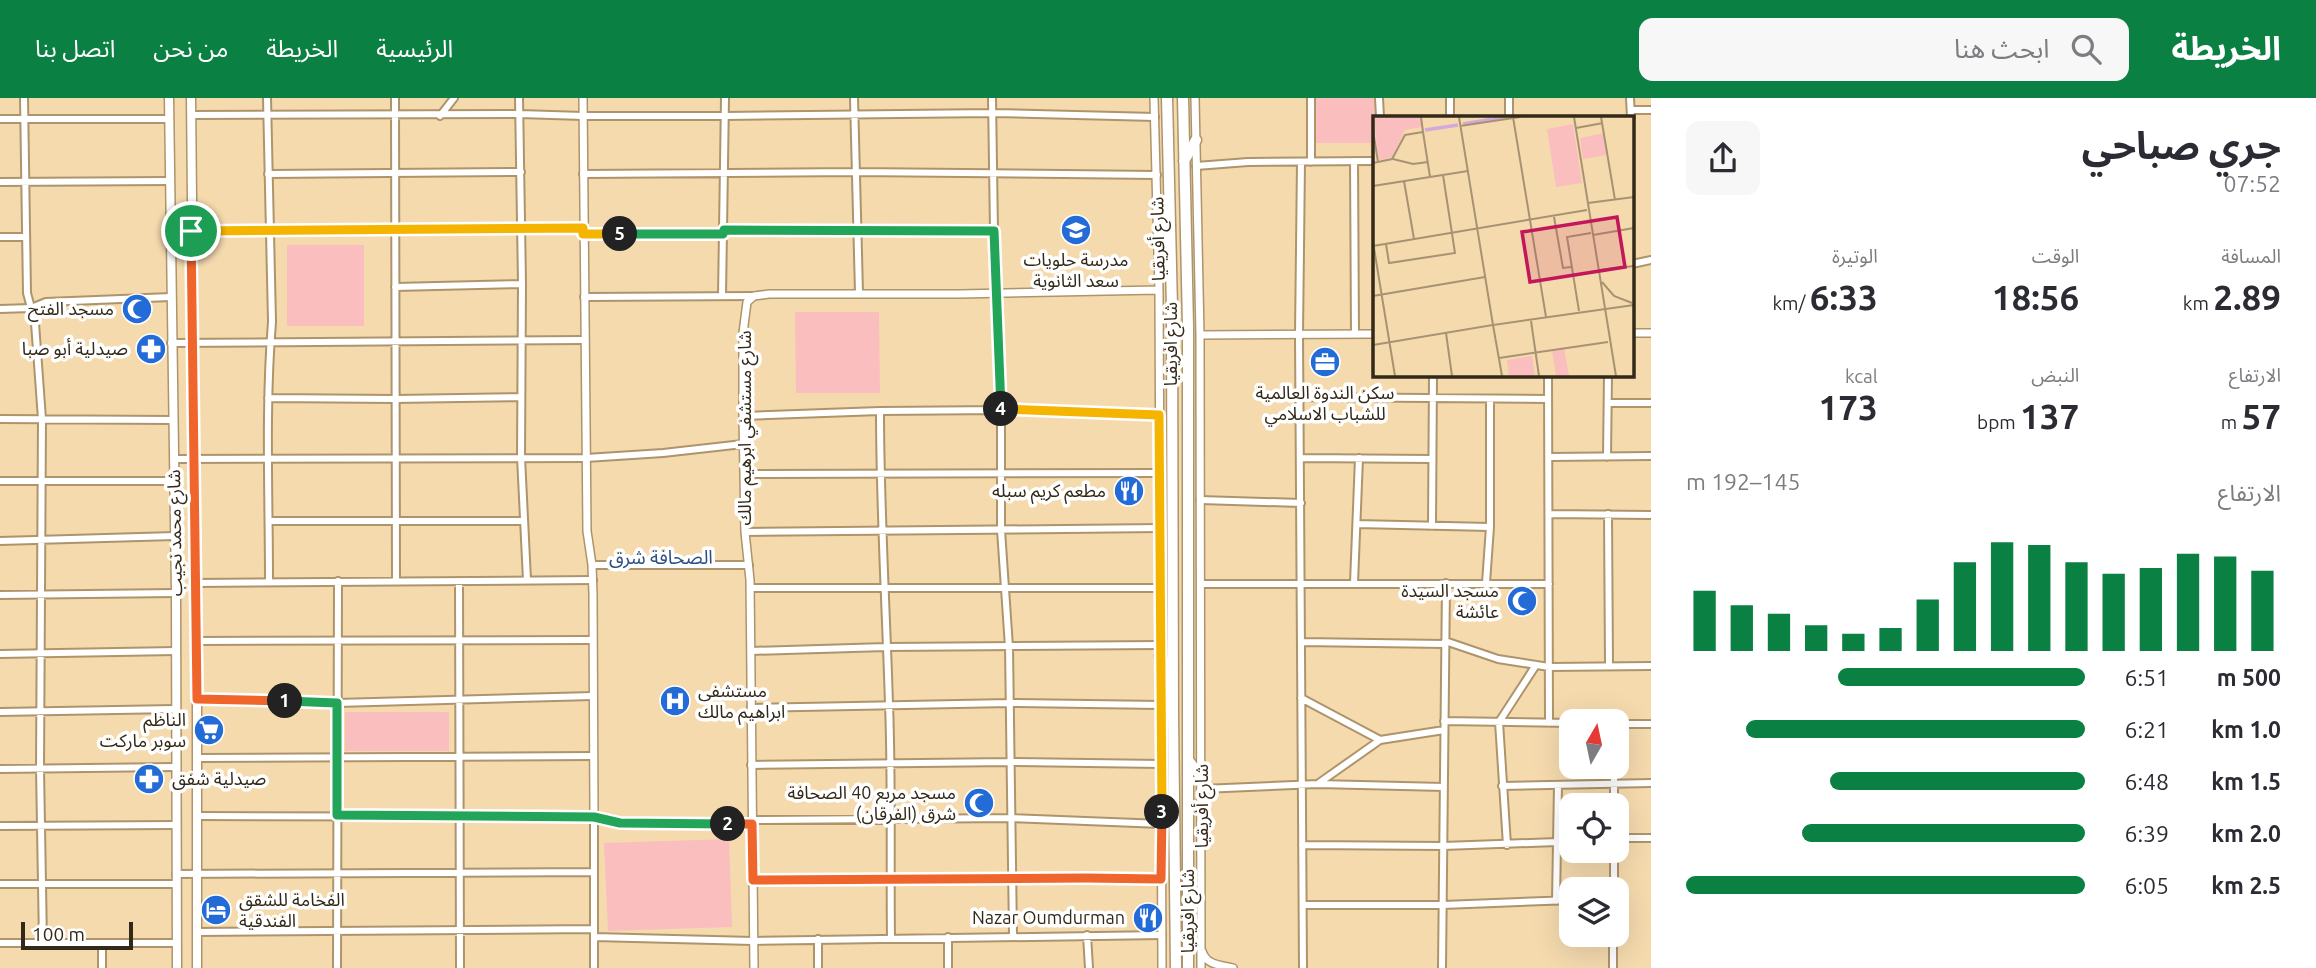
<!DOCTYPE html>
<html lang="ar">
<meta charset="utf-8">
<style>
body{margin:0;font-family:Ubuntu,"Noto Sans Arabic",sans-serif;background:#f7f7f7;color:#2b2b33;direction:rtl;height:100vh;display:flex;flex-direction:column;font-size:26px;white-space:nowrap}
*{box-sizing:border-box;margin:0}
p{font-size:23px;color:#7c7c81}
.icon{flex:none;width:38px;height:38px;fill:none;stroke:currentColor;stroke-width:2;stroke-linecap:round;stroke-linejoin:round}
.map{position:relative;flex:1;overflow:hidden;direction:ltr}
.panel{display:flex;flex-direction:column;background:#fff;width:665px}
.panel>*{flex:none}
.needle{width:46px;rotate:9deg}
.tools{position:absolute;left:1559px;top:611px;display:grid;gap:14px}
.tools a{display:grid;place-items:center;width:70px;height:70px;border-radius:14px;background:#fff;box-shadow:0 7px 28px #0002;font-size:35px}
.scale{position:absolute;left:21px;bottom:18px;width:112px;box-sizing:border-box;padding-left:7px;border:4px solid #332918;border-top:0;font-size:19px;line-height:24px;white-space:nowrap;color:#332918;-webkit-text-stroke:5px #fff;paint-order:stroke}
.pin{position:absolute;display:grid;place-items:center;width:60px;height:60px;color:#fff;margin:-30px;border:4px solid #fff;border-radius:50%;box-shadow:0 2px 7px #0007}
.km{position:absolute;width:35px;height:35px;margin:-18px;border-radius:50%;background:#222;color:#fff;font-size:19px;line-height:35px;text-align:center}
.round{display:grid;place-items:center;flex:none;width:74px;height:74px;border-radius:14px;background:#f7f7f7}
.head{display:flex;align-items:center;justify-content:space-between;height:119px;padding:0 35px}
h1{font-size:38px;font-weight:700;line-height:52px}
.stats{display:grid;grid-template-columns:repeat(3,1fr);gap:10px;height:119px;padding:7px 35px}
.stats div{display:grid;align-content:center}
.stats b{font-size:35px;font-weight:700}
.stats small{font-size:19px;font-weight:400}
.stats p{font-size:19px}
.chart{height:196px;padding:14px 35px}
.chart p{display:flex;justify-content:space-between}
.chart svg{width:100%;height:126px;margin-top:7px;stroke:#0b8043;stroke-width:6}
ul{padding:0 35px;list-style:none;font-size:23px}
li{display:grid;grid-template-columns:112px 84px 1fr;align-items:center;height:52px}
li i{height:18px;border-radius:9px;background:#0b8043}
header{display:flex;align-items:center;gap:42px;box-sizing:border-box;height:98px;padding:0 35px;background:#0b8043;color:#fff}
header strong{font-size:33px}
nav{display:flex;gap:38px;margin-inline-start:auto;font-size:24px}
.search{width:490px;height:63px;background:#f7f7f7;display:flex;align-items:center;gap:18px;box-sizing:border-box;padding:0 24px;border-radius:14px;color:#7c7c81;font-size:26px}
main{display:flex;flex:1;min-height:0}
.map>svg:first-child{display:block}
</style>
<header>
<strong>الخريطة</strong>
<div class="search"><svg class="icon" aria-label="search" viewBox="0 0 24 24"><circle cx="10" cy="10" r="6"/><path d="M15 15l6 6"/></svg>ابحث هنا</div>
<nav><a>الرئيسية</a><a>الخريطة</a><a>من نحن</a><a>اتصل بنا</a></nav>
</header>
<main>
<section class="panel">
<div class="head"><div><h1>جري صباحي</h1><p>07:52</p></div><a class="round"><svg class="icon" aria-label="share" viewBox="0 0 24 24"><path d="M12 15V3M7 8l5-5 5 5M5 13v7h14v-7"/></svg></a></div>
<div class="stats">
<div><p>المسافة</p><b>2.89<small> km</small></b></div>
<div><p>الوقت</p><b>18:56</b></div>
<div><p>الوتيرة</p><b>6:33<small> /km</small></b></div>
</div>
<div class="stats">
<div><p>الارتفاع</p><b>57<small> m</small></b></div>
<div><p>النبض</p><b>137<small> bpm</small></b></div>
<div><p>kcal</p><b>173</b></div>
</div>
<div class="chart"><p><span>الارتفاع</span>145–192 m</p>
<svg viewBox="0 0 160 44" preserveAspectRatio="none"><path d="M5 44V23M15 44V28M25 44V31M35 44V35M45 44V38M55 44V36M65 44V26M75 44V13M85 44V6M95 44V7M105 44V13M115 44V17M125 44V15M135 44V10M145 44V11M155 44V16"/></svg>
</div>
<ul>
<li><b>500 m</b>6:51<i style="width:62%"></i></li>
<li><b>1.0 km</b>6:21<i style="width:85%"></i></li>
<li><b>1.5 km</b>6:48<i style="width:64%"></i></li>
<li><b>2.0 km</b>6:39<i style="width:71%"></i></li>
<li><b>2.5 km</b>6:05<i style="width:100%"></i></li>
</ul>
</section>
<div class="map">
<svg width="1651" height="870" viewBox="0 0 1651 870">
<rect width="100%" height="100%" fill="#f5daae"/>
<path fill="#fabebe" d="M1314,0H1375L1374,45H1315Z
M287,147H364V228H287Z
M795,214H879L880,295H796Z
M345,614H449V653H345Z
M729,741L732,829L608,833L604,745Z"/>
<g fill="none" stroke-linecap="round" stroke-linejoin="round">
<g stroke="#ae946b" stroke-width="10">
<path id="minor" d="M24,0L27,195L35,225L42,321L40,670L43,845
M267,0L272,224C265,310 269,397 269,483
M395,0L396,483
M519,0L522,186L521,359L527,482
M854,0L859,195
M992,0L994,133L1001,312V432L1009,549L1013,838
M1311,0V64
M1379,0L1380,19
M1509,0V19
M1630,0L1631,19
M1631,12H1651
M191,17L520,16L583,18H726L993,15L1155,19
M440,18L454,0
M1450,19V0
M0,21H169
M1354,63L1355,236
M1301,64L1299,236L1303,870
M1196,68L1248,64L1374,63
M268,76L521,74
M583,76L855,74L1157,77
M0,84L170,83
M724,132L994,133
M191,133L583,130
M583,136H723
M0,139H26
M1632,166L1651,162
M395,189L522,186
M722,198L725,0
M584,199L754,198
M0,211L31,210L46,204L171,199
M171,245L584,242
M1548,276L1549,625
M1299,299L1548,301
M268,300L395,301L521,299
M1608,305H1651
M880,313C880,410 886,508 889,606C892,684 890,762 891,840
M743,318L880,313L1001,312L1159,317
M0,321L172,322
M1549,359L1651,358
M1607,359L1608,276
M1300,360L1432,361
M174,361L586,360L663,355L743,346
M744,376L1160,375
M0,383H174
M1200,402L1301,405
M1549,416L1651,417
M1608,416L1609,568
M269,423H523
M1357,426L1490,429
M1432,428L1433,276
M745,434L1161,430
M0,443L175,438
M592,467H749
M459,483L460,870
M195,485L593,482
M1354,485L1359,360
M1486,485L1490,429V301
M1201,486H1549
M750,490H1161
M0,497L176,495
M196,543L593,542
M1445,543L1498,561L1549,569L1651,568
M1301,544L1445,546
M751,553L886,549L1160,547
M0,556L176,553
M1301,600L1380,642
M197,601L337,605L593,598
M751,610L1010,605L1161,607
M0,614L175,611
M1444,623L1572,625
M1617,626H1651
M197,660L593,658
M751,667L1011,664L1161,666
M1614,668V707
M0,671L175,669
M1319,685L1380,642L1444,632
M1502,688L1651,685
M1202,691L1318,686L1444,689
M197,718L594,719V870
M752,722L1012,720L1162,726
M0,728L175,727
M1617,740H1651
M1302,747L1443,748L1557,744
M1507,747L1499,624L1536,567
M1614,752V791
M176,776L594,774
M753,782L1086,780L1161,781
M0,786H176
M1556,803L1558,687
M1303,807H1443L1572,802
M197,834L594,831
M1087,837L1089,870
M594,839L753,843L1162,837
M948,839V870
M818,841V870
M0,845H177
M102,870V847
M337,870L338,483
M1442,870L1446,485
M1613,870V836"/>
</g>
<g stroke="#ae946b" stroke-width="10">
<path id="tertiary" d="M583,0L587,433L592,467L593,496L594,719L620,725L752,726
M1154,0L1159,192L1162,870
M1195,0L1200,237L1201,870
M1632,235H1651
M1200,237L1374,236
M1202,853C1206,867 1220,867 1233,870
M754,870L750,482L745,434L743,318V235L747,204L754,198L769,196H960L1159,192"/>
</g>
<g stroke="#ae946b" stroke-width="11">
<path id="secondary" d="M169,0L176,495L177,870
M191,0L197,601V870"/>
</g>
<g stroke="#ae946b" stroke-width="13">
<path id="trunk" d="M1167,0L1172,210L1173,617L1176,870
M1183,0L1188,228V870
M1184,63L1196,42
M1160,558L1172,574
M1188,662L1202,680"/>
</g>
<use href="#minor" stroke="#fff" stroke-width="6"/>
<use href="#tertiary" stroke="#fff" stroke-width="7"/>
<use href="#secondary" stroke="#fff" stroke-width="8"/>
<use href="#trunk" stroke="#fff" stroke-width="10"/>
</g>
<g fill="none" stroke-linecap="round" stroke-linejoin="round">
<g stroke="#fff" stroke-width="14">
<path id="split-1" d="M191,133L197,601L285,603"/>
</g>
<g stroke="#fff" stroke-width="14">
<path id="split-2" d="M285,603L337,605V717L594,719L620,725L728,726"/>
</g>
<g stroke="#fff" stroke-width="14">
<path id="split-3" d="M728,726H752L753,782L1086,780L1161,781L1162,714"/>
</g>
<g stroke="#fff" stroke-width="14">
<path id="split-4" d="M1001,311L1159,317L1162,714"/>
</g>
<g stroke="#fff" stroke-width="14">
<path id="split-5" d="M620,136H723L724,132L994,133L1001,311"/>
</g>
<g stroke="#fff" stroke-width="14">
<path id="split-6" d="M191,133L583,130V136H620"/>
</g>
<use href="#split-1" stroke="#f0652b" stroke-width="9"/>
<use href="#split-2" stroke="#22a559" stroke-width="9"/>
<use href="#split-3" stroke="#f0652b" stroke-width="9"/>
<use href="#split-4" stroke="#f5b400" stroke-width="9"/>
<use href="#split-5" stroke="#22a559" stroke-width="9"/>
<use href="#split-6" stroke="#f5b400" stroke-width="9"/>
</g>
<defs>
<g id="school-disc" transform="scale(1.575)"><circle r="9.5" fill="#236bd7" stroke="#fff"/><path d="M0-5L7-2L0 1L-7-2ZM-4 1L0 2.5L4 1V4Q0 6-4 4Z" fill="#fff"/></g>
<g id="mosque-disc" transform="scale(1.575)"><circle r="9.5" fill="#236bd7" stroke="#fff"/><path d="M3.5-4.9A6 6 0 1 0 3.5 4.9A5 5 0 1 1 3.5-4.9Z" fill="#fff"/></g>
<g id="pharmacy-disc" transform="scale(1.575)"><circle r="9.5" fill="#236bd7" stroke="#fff"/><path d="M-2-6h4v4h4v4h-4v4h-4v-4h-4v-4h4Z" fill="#fff"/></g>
<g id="office-disc" transform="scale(1.575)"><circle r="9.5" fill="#236bd7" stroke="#fff"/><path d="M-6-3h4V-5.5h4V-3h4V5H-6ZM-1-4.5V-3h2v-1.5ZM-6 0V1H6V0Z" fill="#fff"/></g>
<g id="restaurant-disc" transform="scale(1.575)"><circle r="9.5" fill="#236bd7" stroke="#fff"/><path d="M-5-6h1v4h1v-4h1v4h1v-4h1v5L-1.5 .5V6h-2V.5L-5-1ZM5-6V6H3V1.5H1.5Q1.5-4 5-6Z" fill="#fff"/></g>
<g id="hospital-disc" transform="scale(1.575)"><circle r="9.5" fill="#236bd7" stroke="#fff"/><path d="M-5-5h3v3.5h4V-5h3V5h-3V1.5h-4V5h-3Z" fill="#fff"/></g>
<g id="supermarket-disc" transform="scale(1.575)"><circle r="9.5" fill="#236bd7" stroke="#fff"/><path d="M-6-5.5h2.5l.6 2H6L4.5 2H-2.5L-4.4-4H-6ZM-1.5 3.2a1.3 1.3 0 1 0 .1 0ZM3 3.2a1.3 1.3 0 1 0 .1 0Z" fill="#fff"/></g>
<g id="hotel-disc" transform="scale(1.575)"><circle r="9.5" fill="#236bd7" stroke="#fff"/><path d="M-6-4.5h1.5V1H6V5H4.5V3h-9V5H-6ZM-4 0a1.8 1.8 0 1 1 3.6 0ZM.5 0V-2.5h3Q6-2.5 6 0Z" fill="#fff"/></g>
</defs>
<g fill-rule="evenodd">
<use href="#school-disc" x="1076" y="132"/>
<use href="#mosque-disc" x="137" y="211"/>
<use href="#pharmacy-disc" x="151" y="251"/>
<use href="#office-disc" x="1325" y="264"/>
<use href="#restaurant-disc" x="1129" y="393"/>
<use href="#mosque-disc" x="1522" y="503"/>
<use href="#hospital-disc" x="675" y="603"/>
<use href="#supermarket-disc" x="209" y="632"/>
<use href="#pharmacy-disc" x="149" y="681"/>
<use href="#mosque-disc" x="979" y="705"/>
<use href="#hotel-disc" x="216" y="812"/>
<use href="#restaurant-disc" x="1148" y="820"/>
</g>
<g text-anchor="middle" stroke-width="7" stroke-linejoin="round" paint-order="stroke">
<g font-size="18" fill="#332918" stroke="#fff">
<text transform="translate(1158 141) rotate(-91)" y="6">شارع أفريقيا</text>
<text transform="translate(1171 246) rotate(-90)" y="6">شارع افريقيا</text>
<text transform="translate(745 330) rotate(-90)" y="6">شارع مستشفي ابرهيم مالك</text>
<text transform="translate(175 435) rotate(-91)" y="6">شارع محمد نجيب</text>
<text transform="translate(1202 708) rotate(-90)" y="6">شارع أفريقيا</text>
<text transform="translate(1188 813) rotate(-90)" y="6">شارع افريقيا</text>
</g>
<g font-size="18" fill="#332918" stroke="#fff" text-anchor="end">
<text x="1076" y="168" text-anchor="middle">مدرسة حلويات<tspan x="1076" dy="21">سعد الثانوية</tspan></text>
<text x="114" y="217">مسجد الفتح</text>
<text x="128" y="257">صيدلية أبو صبا</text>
<text x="1325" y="301" text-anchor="middle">سكن الندوة العالمية<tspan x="1325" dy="21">للشباب الاسلامي</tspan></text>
<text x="1106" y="399">مطعم كريم سبله</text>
<text x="1499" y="499">مسجد السيدة<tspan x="1499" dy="21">عائشة</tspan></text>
<text x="698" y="599" text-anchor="start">مستشفى<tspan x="698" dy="21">ابراهيم مالك</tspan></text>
<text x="186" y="628">الناظم<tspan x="186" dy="21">سوبر ماركت</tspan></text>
<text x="172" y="687" text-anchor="start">صيدلية شفق</text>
<text x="956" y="701">مسجد مربع 40 الصحافة<tspan x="956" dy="21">شرق (الفرقان)</tspan></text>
<text x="239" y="808" text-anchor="start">الفخامة للشقق<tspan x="239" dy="21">الفندقية</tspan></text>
<text x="1125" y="826">Nazar Oumdurman</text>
</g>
<g font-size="19" fill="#2b4e85" stroke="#fff">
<text x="661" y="466">الصحافة شرق</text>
</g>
</g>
<g transform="translate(1373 18)">
<rect width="261" height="261" fill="#f5daae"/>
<path d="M0,1H47L49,11L32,14L19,41L6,44ZM200,8L209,67L183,71L174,13ZM231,17L234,39L210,43L207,22ZM191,232L196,260H183L179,234ZM159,240L162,260H136L134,244Z" fill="#fabebe"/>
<path fill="none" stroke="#d2a8dd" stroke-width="3.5" d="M90,8L132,1M52,14L85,9"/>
<path fill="none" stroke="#a79372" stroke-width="2" d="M140,1L173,201M201,1L243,260M228,1L242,84M87,10L147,1M203,12L230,7M0,14L5,46M50,16L57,61M20,43L40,48L55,46M0,47L19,43L32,19L50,16L48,1M31,65L41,123M0,70L95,55M215,87L261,81M181,101L190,152L198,151M220,119L261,112M0,126L22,260M13,128L16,147L82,137L70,59M0,130L214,94M226,154L261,150M229,166L241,180L259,187M0,180L112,161M206,195L194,121L218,117M158,205L166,260M73,217L79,260M0,229L120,209L86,1M126,242L235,226M129,260L120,209L261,189"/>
<path fill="#c2185b" fill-opacity="0.15" stroke="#c2185b" stroke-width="3.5" d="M244,101L252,151L157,166L149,116Z"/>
<rect width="261" height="261" fill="none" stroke="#332918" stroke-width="3.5"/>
</g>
</svg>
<div class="tools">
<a><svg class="needle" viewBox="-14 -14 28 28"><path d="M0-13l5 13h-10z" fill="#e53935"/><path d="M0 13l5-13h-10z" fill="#7c7c81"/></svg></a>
<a><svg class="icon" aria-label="locate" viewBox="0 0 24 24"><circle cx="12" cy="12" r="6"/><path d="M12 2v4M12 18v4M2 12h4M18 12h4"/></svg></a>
<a><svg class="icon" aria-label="layers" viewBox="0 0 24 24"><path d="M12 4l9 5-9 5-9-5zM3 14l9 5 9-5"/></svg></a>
</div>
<div class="scale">100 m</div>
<div class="pin" style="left:191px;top:133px;background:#1e9e55"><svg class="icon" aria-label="arrive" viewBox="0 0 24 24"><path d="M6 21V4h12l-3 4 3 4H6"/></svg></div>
<b class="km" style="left:285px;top:603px">1</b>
<b class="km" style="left:728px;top:726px">2</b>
<b class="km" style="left:1162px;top:714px">3</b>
<b class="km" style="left:1001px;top:311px">4</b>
<b class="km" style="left:620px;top:136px">5</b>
</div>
</main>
